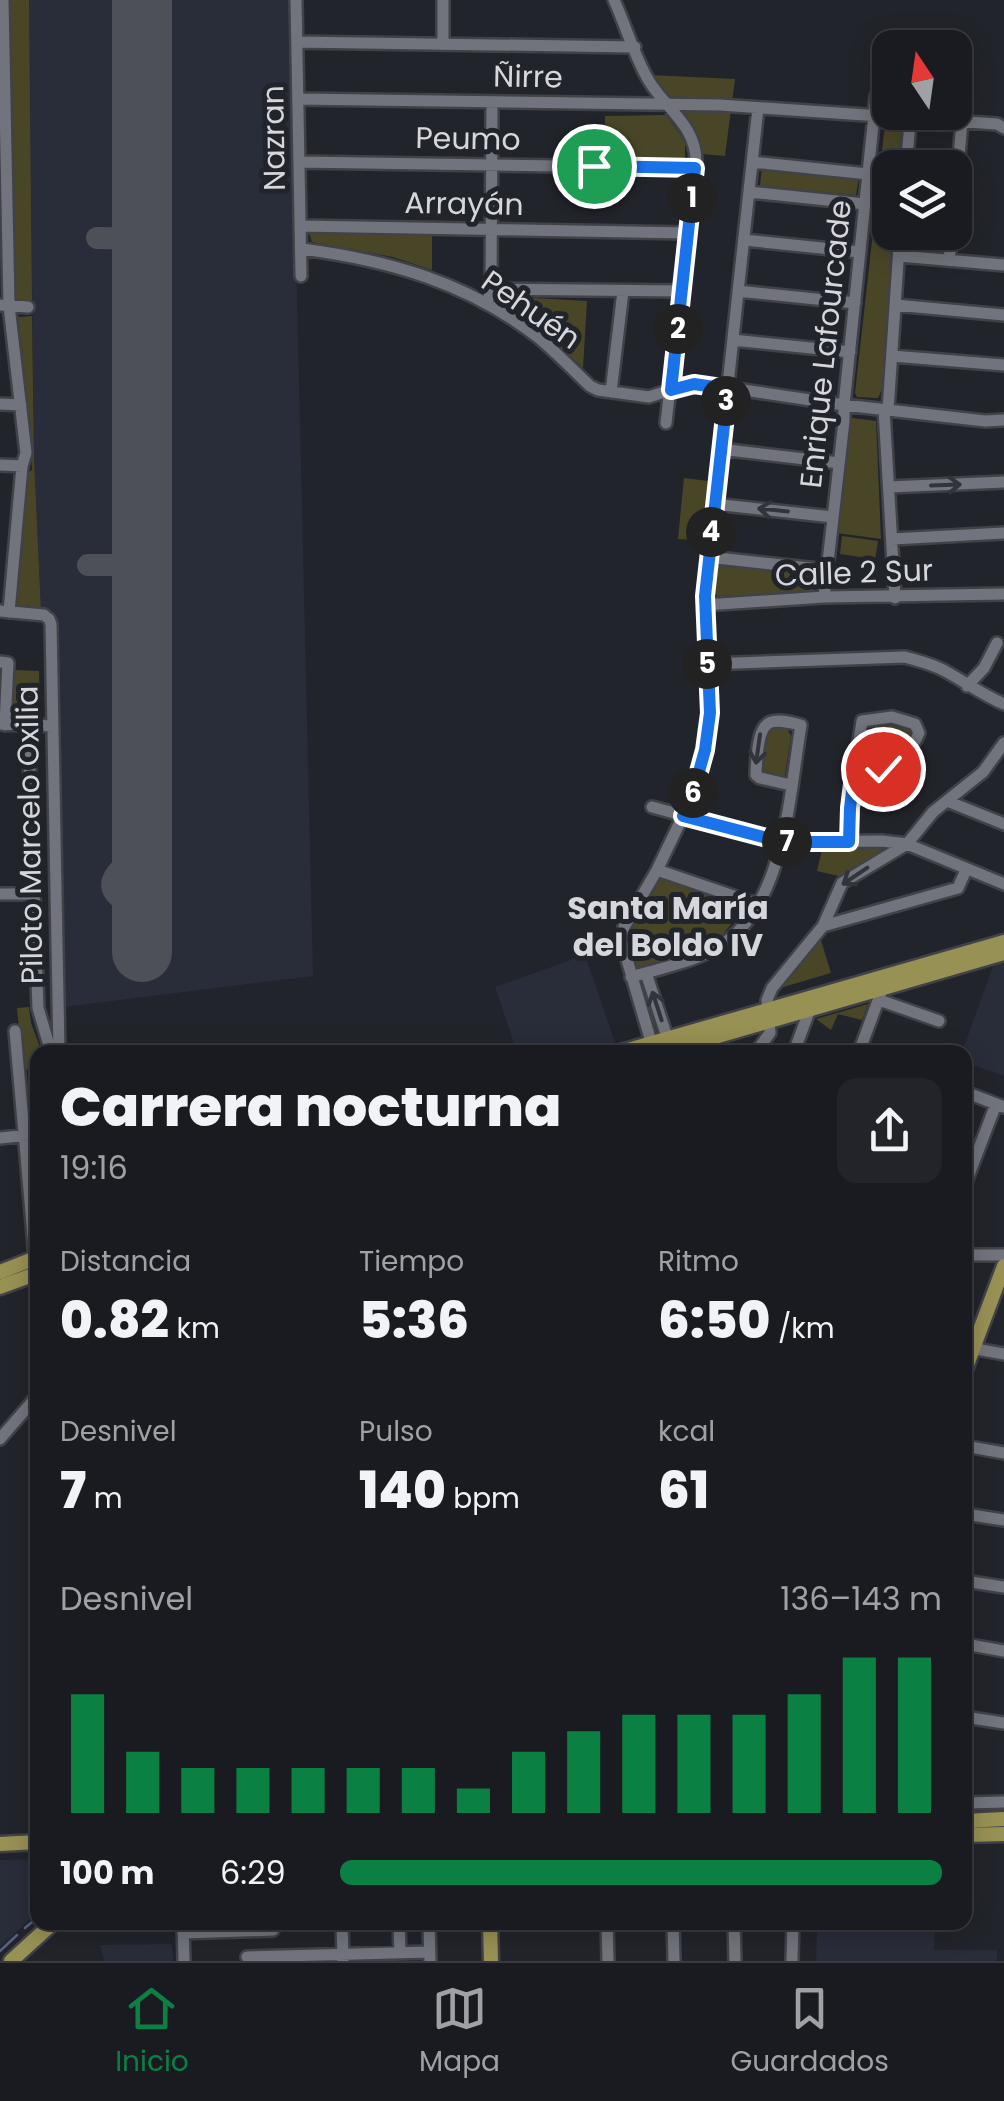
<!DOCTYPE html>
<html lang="es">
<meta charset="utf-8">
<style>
body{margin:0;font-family:Poppins,sans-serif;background:#232429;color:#f1f3f6;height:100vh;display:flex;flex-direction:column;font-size:38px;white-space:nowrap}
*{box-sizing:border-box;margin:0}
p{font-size:32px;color:#9fa1a5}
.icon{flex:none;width:55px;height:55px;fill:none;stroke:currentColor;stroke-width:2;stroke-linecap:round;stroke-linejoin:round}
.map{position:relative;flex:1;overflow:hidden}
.details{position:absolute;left:30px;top:1045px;width:942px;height:885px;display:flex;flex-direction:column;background:#1a1b20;border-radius:20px;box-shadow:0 5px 25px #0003,0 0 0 2px #38393e}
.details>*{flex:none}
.needle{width:65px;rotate:347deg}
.tools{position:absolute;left:872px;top:30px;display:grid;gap:20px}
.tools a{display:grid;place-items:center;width:100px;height:100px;border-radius:20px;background:#1a1b20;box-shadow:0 5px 25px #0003,0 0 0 2px #38393e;font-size:50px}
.pin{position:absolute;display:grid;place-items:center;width:85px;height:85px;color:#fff;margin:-42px;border:5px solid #fff;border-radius:50%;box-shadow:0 2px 10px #0007}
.km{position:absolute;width:50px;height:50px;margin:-25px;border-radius:50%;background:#222;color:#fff;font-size:28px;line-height:50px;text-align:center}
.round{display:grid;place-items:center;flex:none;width:105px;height:105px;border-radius:20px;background:#232429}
.overview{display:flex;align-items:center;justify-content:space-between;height:170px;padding:0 30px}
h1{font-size:55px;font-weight:800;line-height:75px}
.stats{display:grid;grid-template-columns:repeat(3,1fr);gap:15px;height:170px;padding:10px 30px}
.stats div{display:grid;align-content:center}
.stats b{font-size:50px;font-weight:800}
.stats small{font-size:28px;font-weight:400}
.stats p{font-size:28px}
.chart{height:280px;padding:20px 30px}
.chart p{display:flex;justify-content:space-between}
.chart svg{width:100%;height:180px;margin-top:10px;stroke:#0b8043;stroke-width:6}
ul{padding:0 30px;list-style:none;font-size:32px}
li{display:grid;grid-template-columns:160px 120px 1fr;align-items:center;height:75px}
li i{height:25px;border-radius:12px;background:#0b8043}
.menu{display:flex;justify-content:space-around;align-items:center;height:140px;border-top:2px solid #38393e;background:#1a1b20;font-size:28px;color:#9fa1a5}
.menu a{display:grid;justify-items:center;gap:5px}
.menu .selected{color:#0b8043}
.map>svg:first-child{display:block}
</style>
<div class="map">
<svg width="1004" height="1961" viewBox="0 0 1004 1961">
<rect width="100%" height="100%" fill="#22242b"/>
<path fill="#292d39" d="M29,0H290L313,976L64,1007L59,747L52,612L41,611L34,458Z
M585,955L617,1048L605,1052H517L495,987Z
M995,961L1004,964V1076L965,1062V1052H962Z
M37,1859V1912L0,1947V1860Z
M817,1929H935L934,1950H997V1961H816Z
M172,1944L173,1961H104L100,1945Z"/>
<path fill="#494628" d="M10,0H29L32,301H14Z
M650,75L735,79L725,156L702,154L698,137Z
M666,115L685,141V163L604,161L605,116Z
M887,125L900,126L903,130L900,167L890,168V232L894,233L882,389L878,398L857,397L855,393L884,133Z
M762,166L859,177L856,195L760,186Z
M311,231L432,236V270L393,257L312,242L309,233Z
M499,296L587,301L583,368L548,336L498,304Z
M32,316L34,458L41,611L16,606L27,473L32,470L29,414L18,317Z
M852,418L876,421L881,539L837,533Z
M684,478L708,481L700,540L678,539Z
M842,536L878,541L875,559L840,554Z
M714,565L817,575V587L810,593L718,596L712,594Z
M13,670L39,671L40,722L9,720Z
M883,725L906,726L913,730V739L872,773L865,771L863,768L868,734L876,727Z
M771,726L786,727L791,736L785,775L782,778L761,773C755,759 763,739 771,726Z
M823,846H881L882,853L843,877L817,871Z
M657,877L747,905L723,934L697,951L629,970L621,941Z
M820,937L831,973L780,988Z
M868,1004L862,1020L838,1014L831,1030L816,1019Z
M29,1007L31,1023L42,1052H38L37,1068L23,1070L17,1008Z"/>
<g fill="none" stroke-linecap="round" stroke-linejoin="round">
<path stroke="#556084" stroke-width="2.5" d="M710,1052L717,1046
M25,1928L38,1917
M0,1951L17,1935"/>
<path stroke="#4e5057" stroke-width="22" d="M97,238L142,239
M88,565H142
M142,897C134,900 125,903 118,896C101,880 126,866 134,855C139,849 139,847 142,840"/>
<path stroke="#4e5057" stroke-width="60" d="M142,952V0"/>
<g stroke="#404247" stroke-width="16">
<path id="minor" d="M3,0L9,306L26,453L22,466L9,612
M296,0L301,276
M614,0C626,26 634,56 649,81C666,109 696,126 696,161L666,423
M297,42L635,47
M443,44V0
M298,99L720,105L997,124L1004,128
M299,162L695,168
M752,162L868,174
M906,168L911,112
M749,192L865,204
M955,200L962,122
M300,226L688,233
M744,240L860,252
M302,249C388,260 469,283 539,338C557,353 573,370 590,386L598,390L649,397L685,385H710L844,405L985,421L1004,420
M899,256L1004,265
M949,260L952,232
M491,289L682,291
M738,291L855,303
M487,304L491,289L492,102
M0,305L28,307
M895,305L1004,315
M733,340L850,352
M892,356L1004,365
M611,392L623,291
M0,404L21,405
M884,410L895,598
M888,410L900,232
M720,449L839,463
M0,465L22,466
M889,487L1004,482
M714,504L833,517
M892,539L1004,533
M708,557L827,570
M824,597L844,421V405L876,96
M705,605L824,597L1004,594
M0,611L44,615L49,619L51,624L59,1052
M0,662L8,663L5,725
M708,664L905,657C919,661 933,664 945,671C965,682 983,695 1004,704
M967,686L984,668L997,643
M0,724L53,726
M28,725L38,1008L51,1052
M947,801L1004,824
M652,807L782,842L882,841L907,844L1004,884
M849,842V808L862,721L892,717L915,724L919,733C910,758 876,773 853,784
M657,870L757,904
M0,894H33
M823,926L958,888L966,870
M646,973L670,1046
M631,977C658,969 688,963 713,950C785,913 789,796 801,725C773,718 762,717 758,748C757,757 756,765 756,775L760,778L791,785
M879,1000L939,1021
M15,1031L35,1258
M654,1052L621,939L624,927L657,870L683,816L695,787L705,750L710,713L705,596L758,108
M756,1052L770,1033L767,1000L772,988L823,926L842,883L907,844L933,812L983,772L1004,743
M794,1052L810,1009
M859,1052L885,982
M965,1092L1004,1107
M0,1138L38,1134
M965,1185L996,1104
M965,1255H1004
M965,1347L1004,1354
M0,1439L38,1395
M965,1446L1004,1453
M965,1514L1004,1520
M965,1581L1004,1587
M965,1644L1004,1651
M965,1717L1004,1723
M965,1803L1004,1802
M183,1922L184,1961
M342,1922L343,1961
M399,1922L400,1953
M607,1922L608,1961
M673,1922L674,1961
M734,1922L735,1961
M399,1924L468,1922
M429,1924L430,1961
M183,1933L273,1930
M247,1957L429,1952
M792,1961L793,1922"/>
</g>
<g stroke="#404247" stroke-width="19">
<path id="major" d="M621,1052L1004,942
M663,1052L1004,953
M0,1272L38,1257
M0,1287L38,1273
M965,1370L1004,1266
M965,1821L1004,1819
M965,1835L1004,1834
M0,1844L38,1842
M490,1922L491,1961
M11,1961L54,1922"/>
</g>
<use href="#minor" stroke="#72747d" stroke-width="11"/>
<use href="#major" stroke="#979154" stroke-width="14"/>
</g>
<defs><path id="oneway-shaft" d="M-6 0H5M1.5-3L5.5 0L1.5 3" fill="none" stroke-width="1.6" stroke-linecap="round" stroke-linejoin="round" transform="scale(2.5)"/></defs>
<g stroke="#32343b">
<use href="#oneway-shaft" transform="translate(946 485) rotate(-2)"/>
<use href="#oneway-shaft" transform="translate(773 510) rotate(-174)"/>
<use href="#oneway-shaft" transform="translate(758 749) rotate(98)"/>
<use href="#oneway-shaft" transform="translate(855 876) rotate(146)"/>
<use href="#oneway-shaft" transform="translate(657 1006) rotate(-108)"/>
</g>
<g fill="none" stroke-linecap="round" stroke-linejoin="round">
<g stroke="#fff" stroke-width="20">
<path id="route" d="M594,166L695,168L671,390L694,384L728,389L705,596L710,713L705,750L695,786L683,816L782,842H849L850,808L853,784L883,769"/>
</g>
<use href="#route" stroke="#1a73e8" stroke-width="12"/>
</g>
<g text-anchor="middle" stroke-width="10" stroke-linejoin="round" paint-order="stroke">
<g font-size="30" fill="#d5d7dc" stroke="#22242b">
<text transform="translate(528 77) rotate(1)" y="10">Ñirre</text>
<text transform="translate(274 138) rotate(-91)" y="10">Nazran</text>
<text transform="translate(468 139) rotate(1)" y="10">Peumo</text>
<text transform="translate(464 204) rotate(1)" y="10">Arrayán</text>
<text transform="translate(531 310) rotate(35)" y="10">Pehuén</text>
<text transform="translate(826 344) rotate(-84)" y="10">Enrique Lafourcade</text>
<text transform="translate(854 573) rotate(-2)" y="10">Calle 2 Sur</text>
<text transform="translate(30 835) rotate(-91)" y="10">Piloto Marcelo Oxilia</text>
</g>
<g font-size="32" font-weight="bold" fill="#d5d7dc" stroke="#22242b">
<text x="668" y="919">Santa María<tspan x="668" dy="37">del Boldo IV</tspan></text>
</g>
</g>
</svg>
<div class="tools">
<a><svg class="needle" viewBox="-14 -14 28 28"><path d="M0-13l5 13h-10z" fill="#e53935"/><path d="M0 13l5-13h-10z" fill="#9fa1a5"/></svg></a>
<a><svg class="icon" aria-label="layers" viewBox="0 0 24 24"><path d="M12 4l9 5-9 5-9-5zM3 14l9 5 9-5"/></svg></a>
</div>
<div class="pin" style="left:594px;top:166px;background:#1e9e55"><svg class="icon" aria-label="arrive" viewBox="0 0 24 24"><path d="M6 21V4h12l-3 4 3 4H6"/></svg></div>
<div class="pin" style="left:883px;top:769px;background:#d93025"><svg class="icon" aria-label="check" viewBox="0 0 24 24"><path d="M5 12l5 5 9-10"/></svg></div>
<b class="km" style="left:692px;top:198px">1</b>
<b class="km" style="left:678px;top:329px">2</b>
<b class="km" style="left:726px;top:401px">3</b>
<b class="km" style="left:711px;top:532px">4</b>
<b class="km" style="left:707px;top:664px">5</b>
<b class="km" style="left:693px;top:793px">6</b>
<b class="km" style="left:787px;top:842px">7</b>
<section class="details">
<div class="overview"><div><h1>Carrera nocturna</h1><p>19:16</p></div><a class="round"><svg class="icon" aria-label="share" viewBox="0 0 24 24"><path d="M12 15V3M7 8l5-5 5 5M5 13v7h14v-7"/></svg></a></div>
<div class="stats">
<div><p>Distancia</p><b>0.82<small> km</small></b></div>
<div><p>Tiempo</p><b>5:36</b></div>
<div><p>Ritmo</p><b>6:50<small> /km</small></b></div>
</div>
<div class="stats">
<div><p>Desnivel</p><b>7<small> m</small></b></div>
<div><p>Pulso</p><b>140<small> bpm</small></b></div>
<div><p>kcal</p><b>61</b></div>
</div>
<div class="chart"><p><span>Desnivel</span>136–143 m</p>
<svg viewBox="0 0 160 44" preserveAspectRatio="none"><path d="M5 44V15M15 44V29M25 44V33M35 44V33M45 44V33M55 44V33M65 44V33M75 44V38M85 44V29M95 44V24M105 44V20M115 44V20M125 44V20M135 44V15M145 44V6M155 44V6"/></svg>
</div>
<ul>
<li><b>100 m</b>6:29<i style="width:100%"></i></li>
</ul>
</section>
</div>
<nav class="menu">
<a class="selected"><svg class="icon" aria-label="home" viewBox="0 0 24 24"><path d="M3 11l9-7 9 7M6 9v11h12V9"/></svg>Inicio</a>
<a><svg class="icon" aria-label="map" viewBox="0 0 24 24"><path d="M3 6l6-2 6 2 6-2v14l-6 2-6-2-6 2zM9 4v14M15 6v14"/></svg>Mapa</a>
<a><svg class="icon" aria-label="saved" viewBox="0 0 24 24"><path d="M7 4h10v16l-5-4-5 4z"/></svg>Guardados</a>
</nav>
